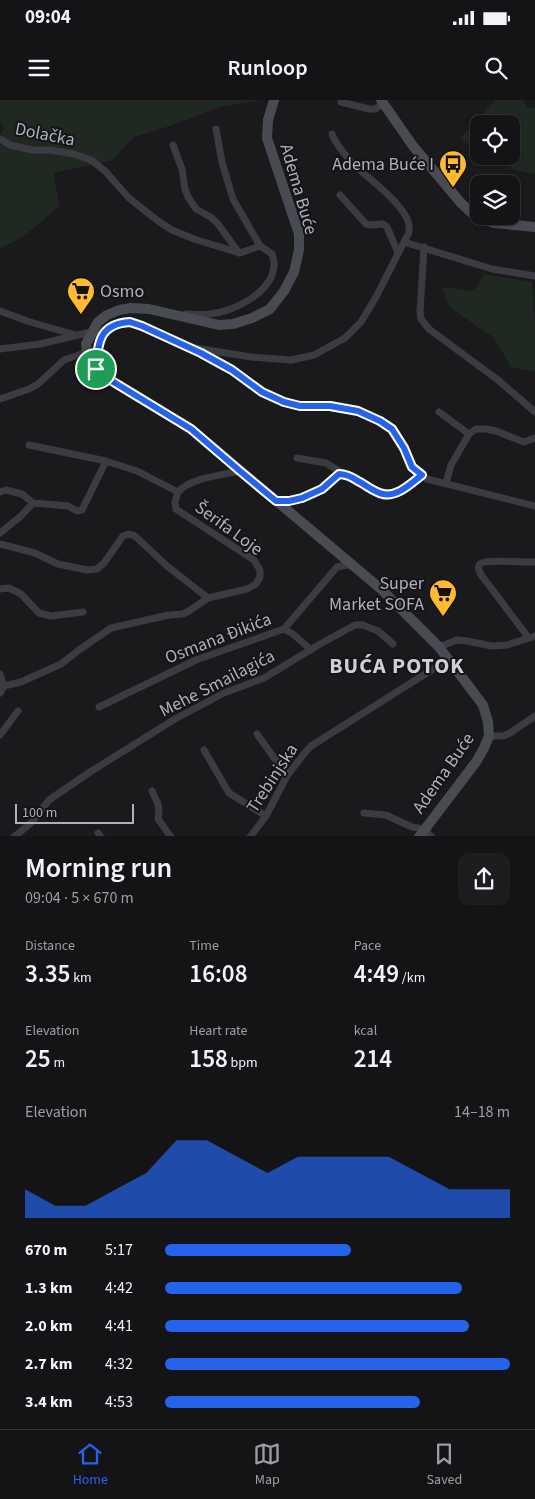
<!DOCTYPE html>
<meta charset="utf-8">
<style>
body{margin:0;font-family:"Source Sans 3",sans-serif;background:#1d1d1f;color:#f1f3f6;height:100vh;display:flex;flex-direction:column;font-size:19px;white-space:nowrap}
*{box-sizing:border-box;margin:0}
p{font-size:16px;color:#9d9ea1}
.icon{flex:none;width:28px;height:28px;fill:none;stroke:currentColor;stroke-width:2;stroke-linecap:round;stroke-linejoin:round}
.map{position:relative;height:736px;overflow:hidden}
.side{display:flex;flex-direction:column;background:#141416;flex:1}
.side>*{flex:none}
.tools{position:absolute;left:470px;top:15px;display:grid;gap:10px}
.tools a{display:grid;place-items:center;width:50px;height:50px;border-radius:10px;background:#141416;box-shadow:0 1px 4px #0004,0 0 0 1px #333335;font-size:25px}
.scale{position:absolute;left:15px;bottom:12px;width:119px;box-sizing:border-box;padding-left:5px;border:2px solid #acb1bd;border-top:0;font-size:14px;line-height:18px;white-space:nowrap;color:#acb1bd;-webkit-text-stroke:4px #151518;paint-order:stroke}
.pin{position:absolute;display:grid;place-items:center;width:42px;height:42px;color:#fff;margin:-21px;border:2px solid #fff;border-radius:50%;box-shadow:0 1px 5px #0007}
.round{display:grid;place-items:center;flex:none;width:52px;height:52px;border-radius:10px;background:#1d1d1f}
.head{display:flex;align-items:center;justify-content:space-between;height:85px;padding:0 25px}
h1{font-size:28px;font-weight:600;line-height:38px}
.metrics{display:grid;grid-template-columns:repeat(3,1fr);gap:8px;height:85px;padding:5px 25px}
.metrics div{display:grid;align-content:center}
.metrics b{font-size:25px;font-weight:600}
.metrics small{font-size:14px;font-weight:400}
.metrics p{font-size:14px}
.chart{height:140px;padding:10px 25px}
.chart p{display:flex;justify-content:space-between}
.chart svg{width:100%;height:90px;margin-top:5px;fill:#2563eb;opacity:.7}
ul{padding:0 25px;list-style:none;font-size:16px}
li{display:grid;grid-template-columns:80px 60px 1fr;align-items:center;height:38px}
li i{height:12px;border-radius:6px;background:#2563eb}
.status{display:flex;justify-content:space-between;align-items:center;height:35px;padding:0 25px;background:#141416;direction:ltr}
.status svg{height:14px;fill:currentColor}
header{display:flex;justify-content:space-between;align-items:center;height:65px;padding:0 25px;background:#141416;font-size:22px;font-weight:600}
.tab-bar{display:flex;justify-content:space-around;align-items:center;height:70px;border-top:1px solid #333335;background:#141416;font-size:14px;color:#9d9ea1}
.tab-bar a{display:grid;justify-items:center;gap:2px}
.tab-bar .on{color:#2563eb}
.map>svg:first-child{display:block}
</style>
<div class="status"><b>09:04</b><svg viewBox="0 0 49 12"><path d="M0 12V9h3v3zM5 12V6h3v6zM10 12V3h3v9zM15 12V0h3v12zM26 1h20v11H26zM47 4h2v5h-2z"/></svg></div>
<header><svg class="icon" aria-label="menu" viewBox="0 0 24 24"><path d="M4 6h16M4 12h16M4 18h16"/></svg>Runloop<svg class="icon" aria-label="search" viewBox="0 0 24 24"><circle cx="10" cy="10" r="6"/><path d="M15 15l6 6"/></svg></header>
<div class="map">
<svg width="535" height="737" viewBox="0 0 535 737">
<rect width="100%" height="100%" fill="#1a1a1d"/>
<path fill="#1f2821" d="M0,0H262L220,7L167,27L134,37L111,61L53,73L60,106L24,136L0,149V35L4,28L0,22Z
M495,0H522L527,7L535,8V74L511,69L508,56H511V24H479V47L476,52L460,38Z
M484,174L532,182L535,221V272L511,267L494,238L449,207L442,187L474,191Z"/>
<g fill="none" stroke-linecap="round" stroke-linejoin="round">
<path stroke="#3b3c42" stroke-width="7" d="M341,2L369,9H375L383,4
M216,29L222,62L233,99L260,146
M332,34C336,45 346,56 354,65C368,78 413,110 409,131C409,135 405,139 404,142
M0,39L10,45L32,50H50L74,54L91,60L105,71L129,98L158,121L172,130L194,139L240,153L260,146L272,154C273,158 275,162 274,166C272,193 233,212 209,214C202,215 193,214 186,214
M173,45L182,69L185,89L188,97L196,109L212,118L218,124L239,153
M340,95L366,124L370,125L383,124L387,127L390,134L398,153
M424,147L420,211L421,219L429,229L498,280L535,312
M0,211L30,222L76,235
M195,248L251,257L291,260L314,255L345,238L361,222L376,197L404,142L492,169L535,176
M0,249L40,244L91,232
M96,269L97,246L102,236L113,227L120,223L129,222L142,226L201,253L232,270L263,291L284,302L300,306H330L358,311L380,321L392,329L404,348L412,367L427,379L535,406
M0,299L29,289L38,284L64,260L87,252
M439,312L469,334
M297,358L326,363L344,374
M446,383L451,365L469,334L476,329H486L496,331L524,342L535,338
M0,392L6,390L22,394L33,403L68,406L77,411L82,410L106,361
M178,392C191,378 221,375 240,371
M276,401C292,401 311,398 323,387C329,383 333,377 339,374C346,374 352,377 358,381C366,385 374,392 383,394C398,397 411,383 422,375
M0,433L21,416L33,403
M0,444L35,453L58,464L87,470L97,469L104,463L123,436L129,434L135,436L167,466L208,498
M0,489L9,488L21,494L39,513L51,516L83,512
M284,529L293,534L311,550
M528,537L482,476C480,473 477,469 479,465C482,458 525,463 535,462
M439,547L457,540L467,541L492,546L507,545L535,536
M0,574L4,586
M0,593L4,586L21,582L61,564L79,550L111,528L169,515L183,514L189,511L208,498L247,489L256,484L260,477V470L254,460L176,409L175,402L178,392L137,371L106,361L29,345
M99,607L196,560L284,529L337,467L346,465L353,466
M257,634L287,676
M0,635L18,611
M489,636H503L510,633L535,616
M204,650L229,693L266,716
M152,691L158,704L159,710L158,719L171,737
M364,713L386,715L412,727L424,729L432,737
M98,733L101,737
M14,737L31,723L49,700L90,672L175,619L224,593L264,578L320,544L355,525H363L378,531L393,544
M250,737L266,716L287,676L303,655L311,646L449,559"/>
<path stroke="#484b52" stroke-width="10" d="M274,0L268,20L267,38L299,134V150L294,172L284,191L270,209L252,218L233,224L219,225L149,209L131,208L119,210L107,215L98,222L86,244L87,252L90,261L102,275L191,329L381,489L439,547L483,605L488,622L489,636L484,648L476,662L419,737
M381,0L413,46L461,103L474,115L494,123L535,127"/>
</g>
<g fill="none" stroke-linecap="round" stroke-linejoin="round">
<g stroke="#fff" stroke-width="10">
<path id="route" d="M130,222L142,226L201,253L232,270L262,292L284,302L300,306H330L358,311L380,321L392,329L404,348L412,367L422,375C411,383 398,397 383,394C374,392 366,385 358,381C352,377 346,374 339,374L322,389L302,398L289,401H276L240,371L191,329L102,275L96,269C98,244 98,224 130,222Z"/>
</g>
<use href="#route" stroke="#2563eb" stroke-width="6"/>
</g>
<defs>
<g id="bus-pin" transform="scale(1.4375)"><path d="M0 17L-7.5 6A9.5 9.5 0 1 1 7.5 6Z" fill="#ffba30" stroke="#151518"/><path d="M-5-6H5V4H4V6H2V4H-2V6H-4V4H-5ZM-3.5-4V0h7V-4ZM-3.5 1.2v1.5H-2V1.2ZM2 1.2v1.5H3.5V1.2Z" fill="#111"/></g>
<g id="supermarket-pin" transform="scale(1.4375)"><path d="M0 17L-7.5 6A9.5 9.5 0 1 1 7.5 6Z" fill="#ffba30" stroke="#151518"/><path d="M-6-5.5h2.5l.6 2H6L4.5 2H-2.5L-4.4-4H-6ZM-1.5 3.2a1.3 1.3 0 1 0 .1 0ZM3 3.2a1.3 1.3 0 1 0 .1 0Z" fill="#111"/></g>
</defs>
<g fill-rule="evenodd">
<use href="#bus-pin" x="453" y="64"/>
<use href="#supermarket-pin" x="81" y="191"/>
<use href="#supermarket-pin" x="443" y="493"/>
</g>
<g text-anchor="middle" stroke-width="4" stroke-linejoin="round" paint-order="stroke">
<g font-size="18" fill="#acb1bd" stroke="#151518">
<text transform="translate(45 34) rotate(11)" y="6">Dolačka</text>
<text transform="translate(299 89) rotate(74)" y="6">Adema Buće</text>
<text transform="translate(229 428) rotate(36)" y="6">Šerifa Loje</text>
<text transform="translate(218 538) rotate(-21)" y="6">Osmana Đikića</text>
<text transform="translate(217 583) rotate(-27)" y="6">Mehe Smailagića</text>
<text transform="translate(443 673) rotate(-55)" y="6">Adema Buće</text>
<text transform="translate(272 678) rotate(-57)" y="6">Trebinjska</text>
</g>
<g font-size="18" fill="#acb1bd" stroke="#151518" text-anchor="end">
<text x="434" y="70">Adema Buće I</text>
<text x="100" y="197" text-anchor="start">Osmo</text>
<text x="424" y="489">Super<tspan x="424" dy="21">Market SOFA</tspan></text>
</g>
<g font-size="22" font-weight="bold" letter-spacing="1" fill="#cdd0d9" stroke="#151518">
<text x="397" y="573">BUĆA POTOK</text>
</g>
</g>
</svg>
<div class="tools">
<a><svg class="icon" aria-label="locate" viewBox="0 0 24 24"><circle cx="12" cy="12" r="6"/><path d="M12 2v4M12 18v4M2 12h4M18 12h4"/></svg></a>
<a><svg class="icon" aria-label="layers" viewBox="0 0 24 24"><path d="M12 4l9 5-9 5-9-5zM3 14l9 5 9-5"/></svg></a>
</div>
<div class="scale">100 m</div>
<div class="pin" style="left:96px;top:269px;background:#1e9e55"><svg class="icon" aria-label="arrive" viewBox="0 0 24 24"><path d="M6 21V4h12l-3 4 3 4H6"/></svg></div>
</div>
<section class="side">
<div class="head"><div><h1>Morning run</h1><p>09:04 · 5 × 670 m</p></div><a class="round"><svg class="icon" aria-label="share" viewBox="0 0 24 24"><path d="M12 15V3M7 8l5-5 5 5M5 13v7h14v-7"/></svg></a></div>
<div class="metrics">
<div><p>Distance</p><b>3.35<small> km</small></b></div>
<div><p>Time</p><b>16:08</b></div>
<div><p>Pace</p><b>4:49<small> /km</small></b></div>
</div>
<div class="metrics">
<div><p>Elevation</p><b>25<small> m</small></b></div>
<div><p>Heart rate</p><b>158<small> bpm</small></b></div>
<div><p>kcal</p><b>214</b></div>
</div>
<div class="chart"><p><span>Elevation</span>14–18 m</p>
<svg viewBox="0 0 160 44" preserveAspectRatio="none"><path d="M0 44V30L10 38L20 38L30 30L40 22L50 6L60 6L70 14L80 22L90 14L100 14L110 14L120 14L130 22L140 30L150 30L160 30V44z"/></svg>
</div>
<ul>
<li><b>670 m</b>5:17<i style="width:54%"></i></li>
<li><b>1.3 km</b>4:42<i style="width:86%"></i></li>
<li><b>2.0 km</b>4:41<i style="width:88%"></i></li>
<li><b>2.7 km</b>4:32<i style="width:100%"></i></li>
<li><b>3.4 km</b>4:53<i style="width:74%"></i></li>
</ul>
</section>
<nav class="tab-bar">
<a class="on"><svg class="icon" aria-label="home" viewBox="0 0 24 24"><path d="M3 11l9-7 9 7M6 9v11h12V9"/></svg>Home</a>
<a><svg class="icon" aria-label="map" viewBox="0 0 24 24"><path d="M3 6l6-2 6 2 6-2v14l-6 2-6-2-6 2zM9 4v14M15 6v14"/></svg>Map</a>
<a><svg class="icon" aria-label="saved" viewBox="0 0 24 24"><path d="M7 4h10v16l-5-4-5 4z"/></svg>Saved</a>
</nav>
